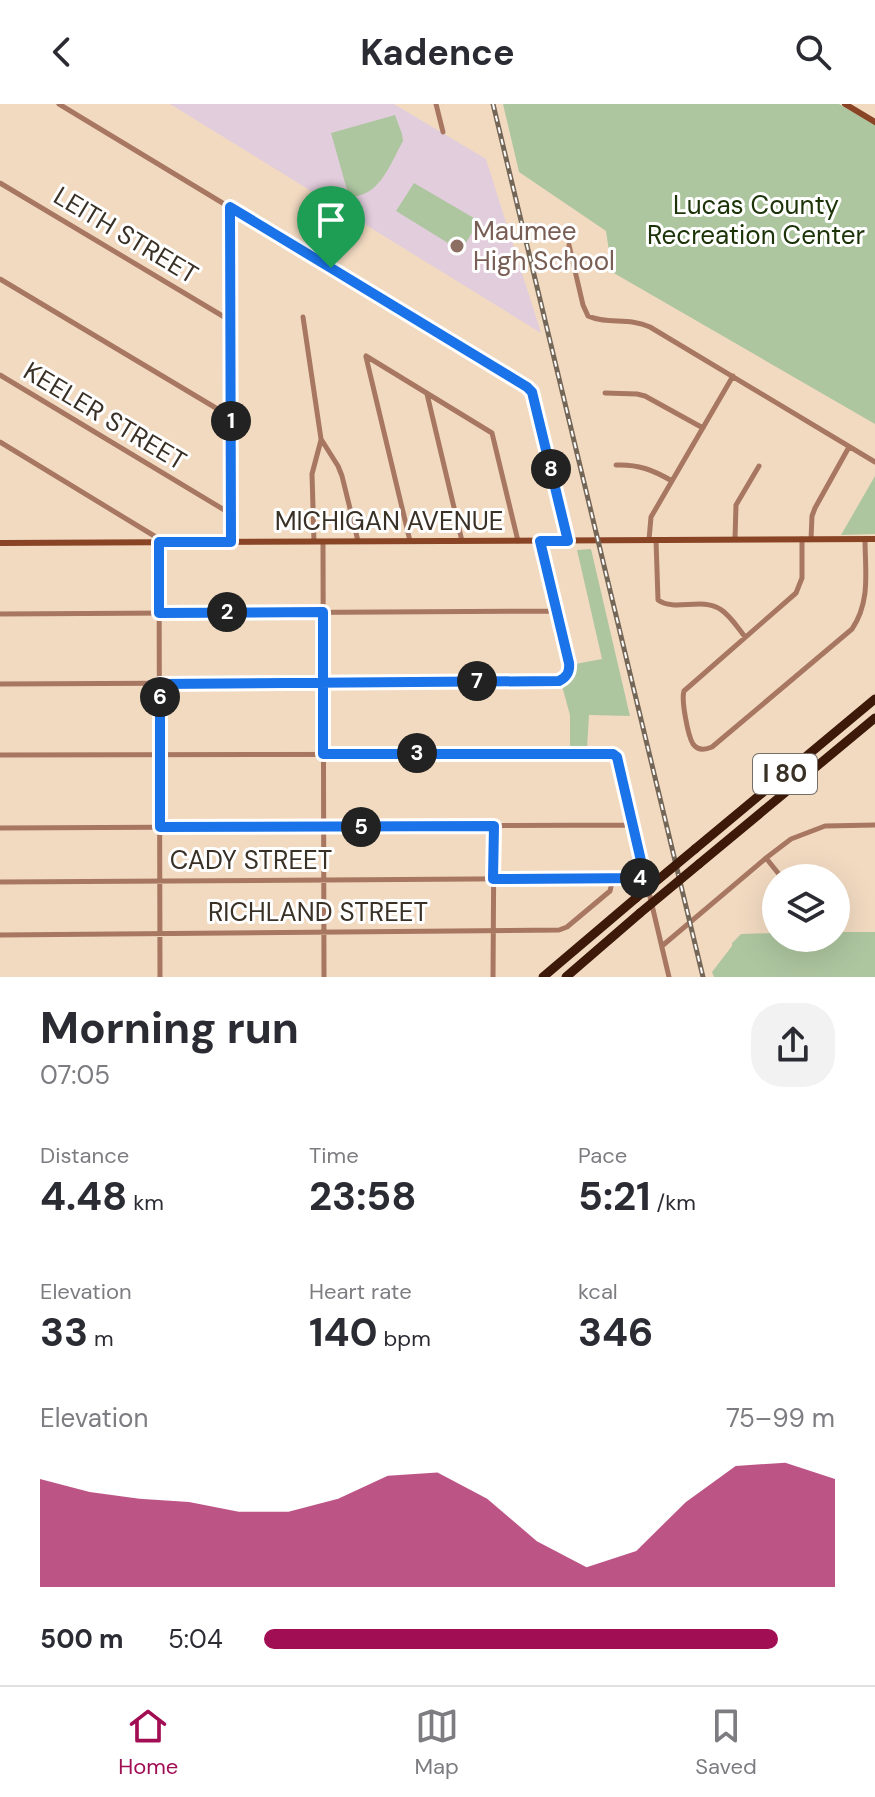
<!DOCTYPE html>
<meta charset="utf-8">
<style>
body{margin:0;font-family:"DM Sans",sans-serif;background:#f2f2f3;color:#2b2b33;height:100vh;display:flex;flex-direction:column;font-size:30px;white-space:nowrap}
*{box-sizing:border-box;margin:0}
p{font-size:26px;color:#7c7c81}
.icon{flex:none;width:44px;height:44px;fill:none;stroke:currentColor;stroke-width:2;stroke-linecap:round;stroke-linejoin:round}
.map{position:relative;height:873px;overflow:hidden}
.side{display:flex;flex-direction:column;background:#fff;flex:1}
.side>*{flex:none}
.controls{position:absolute;left:762px;top:760px;display:grid;gap:16px}
.controls a{display:grid;place-items:center;width:88px;height:88px;border-radius:50%;background:#fff;box-shadow:0 8px 32px #0002;font-size:40px}
.pin{position:absolute;display:grid;place-items:center;width:68px;height:68px;color:#fff;margin:-82px -34px;border-radius:50% 50% 50% 0;rotate:-45deg;box-shadow:0 0 8px #0007}
.pin .icon{rotate:45deg}
.km{position:absolute;width:40px;height:40px;margin:-20px;border-radius:50%;background:#222;color:#fff;font-size:22px;line-height:40px;text-align:center}
.round{display:grid;place-items:center;flex:none;width:84px;height:84px;border-radius:32px;background:#f2f2f3}
.head{display:flex;align-items:center;justify-content:space-between;height:136px;padding:0 40px}
h1{font-size:44px;font-weight:700;line-height:60px}
.stats{display:grid;grid-template-columns:repeat(3,1fr);gap:12px;height:136px;padding:8px 40px}
.stats div{display:grid;align-content:center}
.stats b{font-size:40px;font-weight:700}
.stats small{font-size:22px;font-weight:400}
.stats p{font-size:22px}
.chart{height:224px;padding:16px 40px}
.chart p{display:flex;justify-content:space-between}
.chart svg{width:100%;height:144px;margin-top:8px;fill:#a10e54;opacity:.7}
ul{padding:0 40px;list-style:none;font-size:26px}
li{display:grid;grid-template-columns:128px 96px 1fr;align-items:center;height:60px}
li i{height:20px;border-radius:10px;background:#a10e54}
header{display:flex;justify-content:space-between;align-items:center;height:104px;padding:0 40px;background:#fff;font-size:36px;font-weight:700}
.menu{display:flex;justify-content:space-around;align-items:center;height:112px;border-top:2px solid #e1e1e2;background:#fff;font-size:22px;color:#7c7c81}
.menu a{display:grid;justify-items:center;gap:4px}
.menu .current{color:#a10e54}
.map>svg:first-child{display:block}
</style>
<header><svg class="icon" aria-label="back" viewBox="0 0 24 24"><path d="M15 5l-7 7 7 7"/></svg>Kadence<svg class="icon" aria-label="search" viewBox="0 0 24 24"><circle cx="10" cy="10" r="6"/><path d="M15 15l6 6"/></svg></header>
<div class="map">
<svg width="875" height="873" viewBox="0 0 875 873">
<rect width="100%" height="100%" fill="#f2dac1"/>
<path fill="#e2cddc" d="M170,0H394L486,55L541,229Z"/>
<path fill="#aec6a0" d="M503,0H839L875,21V320L612,168L606,127L519,68Z
M395,11L402,30L403,37C390,60 380,93 349,93L331,29Z
M414,79L479,117L461,147L396,107Z
M875,372V430L841,431Z
M591,445L630,612L589,611L587,645L570,646V611L562,582L572,574L575,560L602,555L577,446Z
M836,828H875V873H714L712,868L732,842V839L741,830L776,829V834H836Z"/>
<g fill="none" stroke-linecap="round" stroke-linejoin="round">
<path stroke="#a77762" stroke-width="5" d="M59,0L530,285L568,437
M436,0L443,28
M0,79L231,217
M230,104L231,438
M569,141L583,201L588,212C608,221 628,213 650,223L875,358
M0,175L231,313
M303,213L321,335L338,362L342,372L358,437
M366,252L492,329L518,437
M366,253L410,437
M0,271L231,410
M605,289L637,290L645,292L703,324
M427,290L462,437
M0,338L156,433L159,438L160,873
M616,361C638,360 653,366 672,377
M735,435L736,401L759,362
M802,435V474L796,489L684,587C681,596 688,632 693,640C698,647 705,646 712,643L852,525C871,497 865,466 865,435
M811,435L812,412L815,404L849,343
M649,436L651,413L733,272
M656,436L658,496C675,508 701,493 720,505C730,511 738,524 745,533
M314,437L312,370L321,336
M323,438L324,873
M0,510L557,507
M0,580L559,577L567,570L569,559L540,437
M0,651L613,650L617,653L669,873
M0,724L633,721
M766,754L782,774
M0,778L645,774
M0,831L559,826L567,823L610,787L613,774
M662,842L766,754L791,735L825,722L875,721
M493,873L494,722"/>
<path stroke="#884424" stroke-width="6" d="M845,0L875,18
M0,439L875,435"/>
<path stroke="#3c1908" stroke-width="9" d="M695,745L875,595
M699,760L875,614
M543,873L636,794
M566,873L640,809"/>
<g stroke="#756758" stroke-width="5">
<path id="rail" d="M493,0L703,873"/>
</g>
<use href="#rail" stroke="#fff" stroke-width="2" stroke-dasharray="6" stroke-linecap="butt"/>
<path stroke="#3c1908" stroke-width="9" d="M636,794L695,745
M640,809L699,760"/>
</g>
<g fill="none" stroke-linecap="round" stroke-linejoin="round">
<g stroke="#fff" stroke-width="16">
<path id="route" d="M331,164L230,103L231,438H159V509L323,508V650H613L617,653L645,774L493,775L494,722L160,723V580L559,577C567,573 570,568 569,559L540,437H568L532,288L527,283L331,164"/>
</g>
<use href="#route" stroke="#1a73e8" stroke-width="10"/>
</g>
<circle fill="#8d6e63" stroke="#fff" stroke-width="3" cx="457" cy="142" r="8"/>
<g text-anchor="middle" stroke-width="6" stroke-linejoin="round" paint-order="stroke">
<rect fill="#fff" stroke="#746e67" stroke-width="2" x="753" y="650" width="64" height="40" rx="6"/>
<g font-size="24" font-weight="bold" fill="#393026">
<text x="785" y="678">I 80</text>
</g>
<g font-size="26" fill="#1b3307" stroke="#fff">
<text x="756" y="110">Lucas County<tspan x="756" dy="30">Recreation Center</tspan></text>
</g>
<g font-size="26" fill="#785e54" stroke="#fff" text-anchor="start">
<text x="473" y="136">Maumee<tspan x="473" dy="30">High School</tspan></text>
</g>
<g font-size="26" fill="#393026" stroke="#fff">
<text transform="translate(126 131) rotate(31)" y="9">LEITH STREET</text>
<text transform="translate(105 312) rotate(31)" y="9">KEELER STREET</text>
<text x="389" y="426">MICHIGAN AVENUE</text>
<text x="251" y="765">CADY STREET</text>
<text x="318" y="817">RICHLAND STREET</text>
</g>
</g>
</svg>
<div class="controls">
<a><svg class="icon" aria-label="layers" viewBox="0 0 24 24"><path d="M12 4l9 5-9 5-9-5zM3 14l9 5 9-5"/></svg></a>
</div>
<div class="pin" style="left:331px;top:164px;background:#1e9e55"><svg class="icon" aria-label="arrive" viewBox="0 0 24 24"><path d="M6 21V4h12l-3 4 3 4H6"/></svg></div>
<b class="km" style="left:231px;top:317px">1</b>
<b class="km" style="left:227px;top:508px">2</b>
<b class="km" style="left:417px;top:649px">3</b>
<b class="km" style="left:640px;top:774px">4</b>
<b class="km" style="left:361px;top:723px">5</b>
<b class="km" style="left:160px;top:593px">6</b>
<b class="km" style="left:477px;top:577px">7</b>
<b class="km" style="left:551px;top:365px">8</b>
</div>
<section class="side">
<div class="head"><div><h1>Morning run</h1><p>07:05</p></div><a class="round"><svg class="icon" aria-label="share" viewBox="0 0 24 24"><path d="M12 15V3M7 8l5-5 5 5M5 13v7h14v-7"/></svg></a></div>
<div class="stats">
<div><p>Distance</p><b>4.48<small> km</small></b></div>
<div><p>Time</p><b>23:58</b></div>
<div><p>Pace</p><b>5:21<small> /km</small></b></div>
</div>
<div class="stats">
<div><p>Elevation</p><b>33<small> m</small></b></div>
<div><p>Heart rate</p><b>140<small> bpm</small></b></div>
<div><p>kcal</p><b>346</b></div>
</div>
<div class="chart"><p><span>Elevation</span>75–99 m</p>
<svg viewBox="0 0 160 44" preserveAspectRatio="none"><path d="M0 44V11L10 15L20 17L30 18L40 21L50 21L60 17L70 10L80 9L90 17L100 30L110 38L120 33L130 18L140 7L150 6L160 11V44z"/></svg>
</div>
<ul>
<li><b>500 m</b>5:04<i style="width:90%"></i></li>
</ul>
</section>
<nav class="menu">
<a class="current"><svg class="icon" aria-label="home" viewBox="0 0 24 24"><path d="M3 11l9-7 9 7M6 9v11h12V9"/></svg>Home</a>
<a><svg class="icon" aria-label="map" viewBox="0 0 24 24"><path d="M3 6l6-2 6 2 6-2v14l-6 2-6-2-6 2zM9 4v14M15 6v14"/></svg>Map</a>
<a><svg class="icon" aria-label="saved" viewBox="0 0 24 24"><path d="M7 4h10v16l-5-4-5 4z"/></svg>Saved</a>
</nav>
